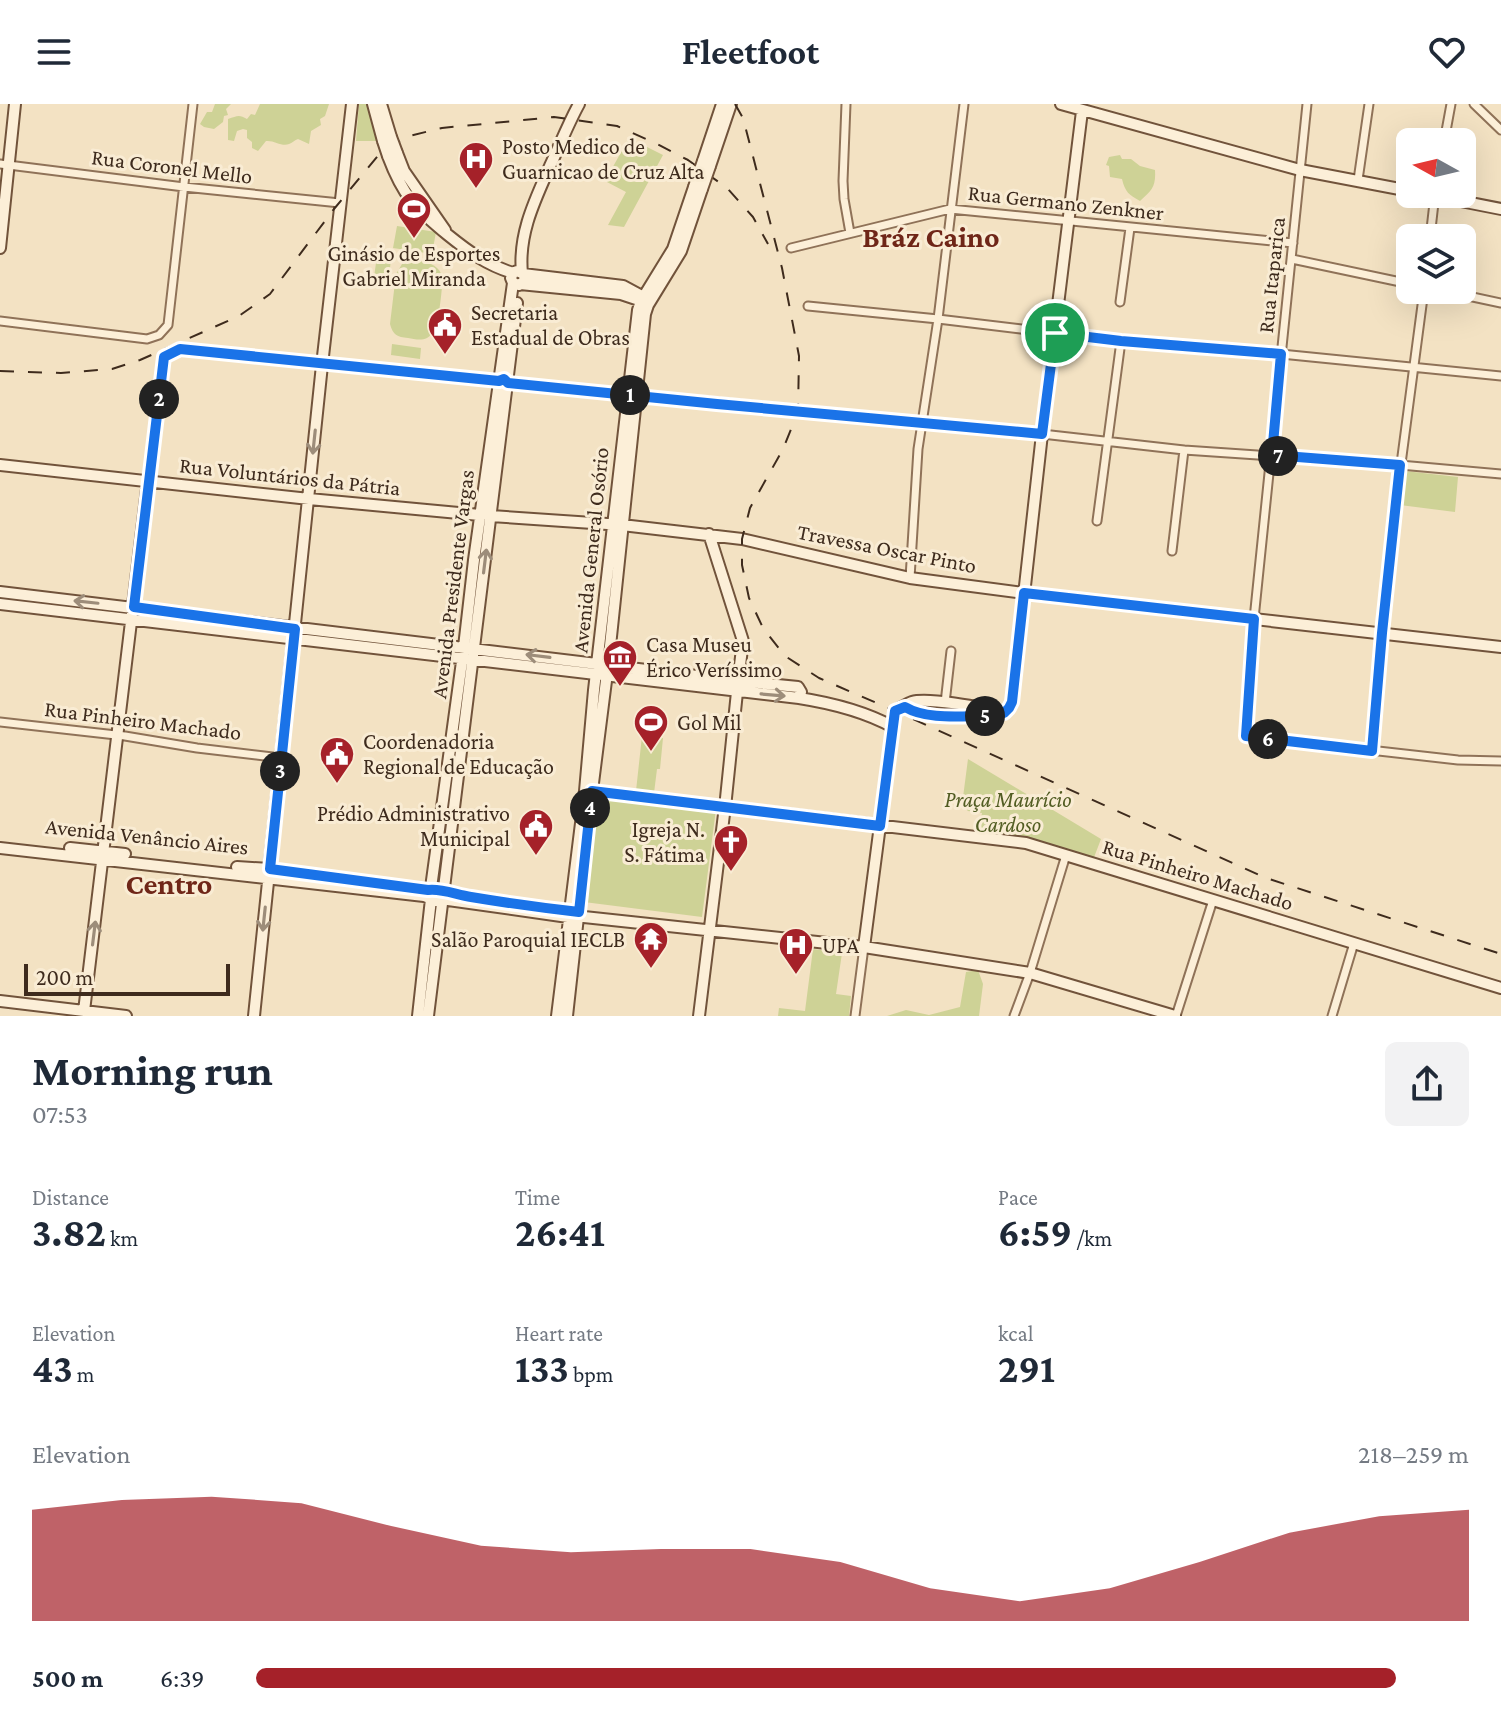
<!DOCTYPE html>
<meta charset="utf-8">
<style>
body{margin:0;font-family:"Crimson Pro",serif;background:#f2f2f3;color:#1f2937;height:100vh;display:flex;flex-direction:column;font-size:30px;white-space:nowrap}
*{box-sizing:border-box;margin:0}
p{font-size:26px;color:#747a83}
.icon{flex:none;width:44px;height:44px;fill:none;stroke:currentColor;stroke-width:2;stroke-linecap:round;stroke-linejoin:round}
.map{position:relative;height:912px;overflow:hidden}
.drawer{display:flex;flex-direction:column;background:#fff;flex:1}
.drawer>*{flex:none}
.needle{width:52px;rotate:278deg}
.controls{position:absolute;left:1396px;top:24px;display:grid;gap:16px}
.controls a{display:grid;place-items:center;width:80px;height:80px;border-radius:12px;background:#fff;box-shadow:0 8px 32px #0002;font-size:40px}
.scale{position:absolute;left:24px;bottom:20px;width:206px;box-sizing:border-box;padding-left:8px;border:4px solid #3e2b1d;border-top:0;font-size:22px;line-height:28px;white-space:nowrap;color:#3e2b1d;-webkit-text-stroke:6px #f9ecd4;paint-order:stroke}
.pin{position:absolute;display:grid;place-items:center;width:68px;height:68px;color:#fff;margin:-34px;border:4px solid #fff;border-radius:50%;box-shadow:0 2px 8px #0007}
.km{position:absolute;width:40px;height:40px;margin:-20px;border-radius:50%;background:#222;color:#fff;font-size:22px;line-height:40px;text-align:center}
.round{display:grid;place-items:center;flex:none;width:84px;height:84px;border-radius:12px;background:#f2f2f3}
.overview{display:flex;align-items:center;justify-content:space-between;height:136px;padding:0 32px}
h1{font-size:44px;font-weight:700;line-height:60px}
.metrics{display:grid;grid-template-columns:repeat(3,1fr);gap:12px;height:136px;padding:8px 32px}
.metrics div{display:grid;align-content:center}
.metrics b{font-size:40px;font-weight:700}
.metrics small{font-size:22px;font-weight:400}
.metrics p{font-size:22px}
.chart{height:224px;padding:16px 32px}
.chart p{display:flex;justify-content:space-between}
.chart svg{width:100%;height:144px;margin-top:8px;fill:#a52129;opacity:.7}
ul{padding:0 32px;list-style:none;font-size:26px}
li{display:grid;grid-template-columns:128px 96px 1fr;align-items:center;height:60px}
li i{height:20px;border-radius:10px;background:#a52129}
header{display:flex;justify-content:space-between;align-items:center;height:104px;padding:0 32px;background:#fff;font-size:36px;font-weight:700}
.map>svg:first-child{display:block}
</style>
<header><svg class="icon" aria-label="menu" viewBox="0 0 24 24"><path d="M4 6h16M4 12h16M4 18h16"/></svg>Fleetfoot<svg class="icon" aria-label="heart" viewBox="0 0 24 24"><path d="M12 20l-8-8c-3-5 5-10 8-4 3-6 11-1 8 4z"/></svg></header>
<div class="map">
<svg width="1501" height="912" viewBox="0 0 1501 912">
<rect width="100%" height="100%" fill="#f3e2c3"/>
<path fill="#ced296" d="M215,0H231L226,5L228,11L224,12L223,18L214,25L204,23L200,20L207,8H212Z
M260,0H329L325,12L320,15L321,21L311,27L309,40L298,35C295,36 292,39 289,40C282,43 274,36 266,37L258,47L252,44V38L247,34V26L243,25L237,27L234,37L228,36V15C237,12 239,10 247,15L251,10L255,11Z
M359,0H369L379,37H356Z
M629,34L663,51L624,123L608,121L626,88L605,77Z
M1120,51L1122,55H1131L1140,62L1155,66C1156,83 1152,86 1140,97C1129,91 1125,88 1122,75L1110,73L1109,62L1106,61L1109,53Z
M397,122L436,128L432,150L393,144Z
M378,145L392,146L388,182L373,180Z
M411,156C425,158 438,158 443,174C441,188 440,228 427,234C421,237 414,235 408,234C397,233 393,231 390,220L396,170L402,160Z
M392,240L421,244L420,255L391,251Z
M1405,367L1458,373L1455,408L1400,401Z
M642,632L663,634L660,665H657L654,689L636,687Z
M968,655L1101,735L1093,756L978,729L982,709L968,707L962,701Z
M597,690L716,705L702,813L584,798Z
M813,845L842,849L836,890L851,892L849,912H778L779,904L805,907Z
M978,866L983,880L979,912H887L906,906L929,911L960,903L966,868Z"/>
<g fill="none" stroke-linecap="round" stroke-linejoin="round">
<g stroke="#8f7258" stroke-width="11">
<path id="street" d="M846,0L843,77L844,95L850,129
M1307,0L1254,515L1246,632L1458,656L1501,657
M1474,0L1501,26
M1444,38L1451,0
M0,60L184,83L340,99
M1358,76L1369,0
M1430,134L1435,90
M791,144L950,105L1293,139
M1292,155L1410,180
M1440,186L1501,199
M1120,198L1130,124
M808,202L938,215L1121,237L1281,250L1501,272
M0,217L147,235L159,231L168,221L193,0
M1042,330L1184,346L1400,361L1501,370
M148,377L164,253L180,245L499,277
M1097,417L1121,237
M1172,447L1184,346
M910,474L918,345L938,215L964,0
M945,599L951,547
M0,618L125,632L197,644L281,654
M1372,647L1395,405L1424,186
M855,912L864,843
M1014,912L1030,869L1066,751
M1176,912L1213,796
M1332,912L1354,839"/>
</g>
<g stroke="#71533b" stroke-width="14">
<path id="secondary" d="M373,0L383,37
M381,0L391,33
M1061,0L1300,66L1410,87
M397,49L404,67L445,126
M388,52C403,92 415,104 448,131C469,148 487,161 513,169L517,167L522,169L525,173L523,179L519,181L513,179L511,174L513,169
M703,57L722,0
M710,62L731,0
M1425,90L1501,105
M0,144L15,0
M522,169C518,130 535,96 550,62C560,41 568,20 579,0
M523,170L623,182L649,196
M520,180L621,190L639,196
M503,282L508,279L635,292L1042,330
M0,361L309,395L480,411L487,408L491,412L622,421L742,435L910,474L1024,489L1501,543
M0,488L738,577L798,583L801,588L799,594
M0,500L799,594C831,599 864,607 893,623
M905,603C927,615 960,612 986,612L995,609H1004L1009,604L1012,598L1042,330L1082,7
M592,687L1026,739L1501,884
M0,744L424,792L436,797L441,795L568,813H584L864,843L1030,869L1175,912
M70,744L125,750
M237,763L270,765L428,786L437,785L448,789L497,797
M864,843L895,607C900,604 907,600 912,598C926,594 983,602 995,609
M0,897L126,912
M84,907L148,377
M254,912L322,261L352,0
M418,912L431,795L430,791L464,543L474,456L513,179
M428,912L517,199
M557,912L585,687L594,586L638,206L641,197L673,145L694,83
M567,912L592,687L608,561L645,210L648,201L681,147L702,85
M699,912L726,694L737,588L741,587L743,583L742,579L738,577L743,537L709,430"/>
</g>
<use href="#street" stroke="#fcefd8" stroke-width="7"/>
<use href="#secondary" stroke="#fcefd8" stroke-width="10"/>
<path stroke="#3e2b1d" stroke-width="2" stroke-dasharray="14 14" stroke-linecap="butt" d="M735,0L743,14L782,164L799,252L798,308L783,345L750,404L742,435V461L749,494L763,524L785,552L819,574L895,607L1266,774L1501,850
M0,267L61,269L112,265L140,256L239,212L270,190L334,105L381,48L409,32L442,24L554,13L617,22L655,39L688,56L727,84L753,113L768,140"/>
<g stroke="#71533b" stroke-width="14" stroke-linecap="butt">
<path id="secondary-bridge" d="M391,33L397,49
M383,37L388,52
M694,83L703,57
M702,85L710,62"/>
</g>
<use href="#secondary-bridge" stroke="#fcefd8" stroke-width="10"/>
</g>
<defs><path id="oneway-shaft" d="M-6 0H5M1.5-3L5.5 0L1.5 3" fill="none" stroke-width="1.6" stroke-linecap="round" stroke-linejoin="round" transform="scale(2)"/></defs>
<g stroke="#9d8d7a">
<use href="#oneway-shaft" transform="translate(314 338) rotate(96)"/>
<use href="#oneway-shaft" transform="translate(485 457) rotate(-83)"/>
<use href="#oneway-shaft" transform="translate(86 498) rotate(-174)"/>
<use href="#oneway-shaft" transform="translate(538 552) rotate(-173)"/>
<use href="#oneway-shaft" transform="translate(773 591) rotate(5)"/>
<use href="#oneway-shaft" transform="translate(264 815) rotate(96)"/>
<use href="#oneway-shaft" transform="translate(94 829) rotate(-83)"/>
</g>
<g fill="none" stroke-linecap="round" stroke-linejoin="round">
<g stroke="#fff" stroke-width="16">
<path id="route" d="M1055,229L1121,237L1281,250L1272,351L1400,361L1382,529L1372,647L1246,632L1254,515L1024,489L1012,598L1009,604L1004,609H995L986,612C960,612 927,616 905,603L895,607L880,722L592,687L579,808C543,804 507,799 471,793C457,791 441,784 428,786L270,765L295,525L134,503L164,253L180,245L499,277L504,275L508,279L717,300L1042,330Z"/>
</g>
<use href="#route" stroke="#1a73e8" stroke-width="10"/>
</g>
<defs>
<g id="hospital-pin" transform="scale(1.8)"><path d="M0 17L-7.5 6A9.5 9.5 0 1 1 7.5 6Z" fill="#a52129" stroke="#f9ecd4"/><path d="M-5-5h3v3.5h4V-5h3V5h-3V1.5h-4V5h-3Z" fill="#fff"/></g>
<g id="stadium-pin" transform="scale(1.8)"><path d="M0 17L-7.5 6A9.5 9.5 0 1 1 7.5 6Z" fill="#a52129" stroke="#f9ecd4"/><path d="M0-5a6.5 5 0 1 0 0 10a6.5 5 0 1 0 0-10ZM-3.5-1.8h7v3.6h-7Z" fill="#fff"/></g>
<g id="civic-pin" transform="scale(1.8)"><path d="M0 17L-7.5 6A9.5 9.5 0 1 1 7.5 6Z" fill="#a52129" stroke="#f9ecd4"/><path d="M-.6-6.5H3V-4.5H.6V-3L4-1V1h2V6H-6V1h2V-1L-.6-3ZM-1.2 2.5V6h2.4V2.5Z" fill="#fff"/></g>
<g id="museum-pin" transform="scale(1.8)"><path d="M0 17L-7.5 6A9.5 9.5 0 1 1 7.5 6Z" fill="#a52129" stroke="#f9ecd4"/><path d="M0-6L6-3V-2H-6V-3ZM-5-1h2V3h-2ZM-1-1h2V3h-2ZM3-1h2V3H3ZM-6 4H6V6H-6Z" fill="#fff"/></g>
<g id="church-pin" transform="scale(1.8)"><path d="M0 17L-7.5 6A9.5 9.5 0 1 1 7.5 6Z" fill="#a52129" stroke="#f9ecd4"/><path d="M-1.2-6h2.4v3.5h3.3v2.4h-3.3V6h-2.4V-.1h-3.3v-2.4h3.3Z" fill="#fff"/></g>
<g id="temple-pin" transform="scale(1.8)"><path d="M0 17L-7.5 6A9.5 9.5 0 1 1 7.5 6Z" fill="#a52129" stroke="#f9ecd4"/><path d="M0-6L5-2H3V0L6.5 2.5H4V6H1.5V3h-3V6H-4V2.5H-6.5L-3 0V-2H-5Z" fill="#fff"/></g>
</defs>
<g fill-rule="evenodd">
<use href="#hospital-pin" x="476" y="55"/>
<use href="#stadium-pin" x="414" y="105"/>
<use href="#civic-pin" x="445" y="221"/>
<use href="#museum-pin" x="620" y="553"/>
<use href="#stadium-pin" x="651" y="618"/>
<use href="#civic-pin" x="337" y="650"/>
<use href="#civic-pin" x="536" y="722"/>
<use href="#church-pin" x="731" y="738"/>
<use href="#temple-pin" x="651" y="835"/>
<use href="#hospital-pin" x="796" y="841"/>
</g>
<g text-anchor="middle" stroke-width="6" stroke-linejoin="round" paint-order="stroke">
<g font-size="22" fill="#3e2b1d" stroke="#f9ecd4" text-anchor="start">
<text x="502" y="50">Posto Medico de<tspan x="502" dy="25">Guarnicao de Cruz Alta</tspan></text>
<text x="414" y="157" text-anchor="middle">Ginásio de Esportes<tspan x="414" dy="25">Gabriel Miranda</tspan></text>
<text x="471" y="216">Secretaria<tspan x="471" dy="25">Estadual de Obras</tspan></text>
<text x="646" y="548">Casa Museu<tspan x="646" dy="25">Érico Veríssimo</tspan></text>
<text x="677" y="626">Gol Mil</text>
<text x="363" y="645">Coordenadoria<tspan x="363" dy="25">Regional de Educação</tspan></text>
<text x="510" y="717" text-anchor="end">Prédio Administrativo<tspan x="510" dy="25">Municipal</tspan></text>
<text x="705" y="733" text-anchor="end">Igreja N.<tspan x="705" dy="25">S. Fátima</tspan></text>
<text x="625" y="843" text-anchor="end">Salão Paroquial IECLB</text>
<text x="822" y="849">UPA</text>
</g>
<g font-size="22" fill="#3e2b1d" stroke="#f9ecd4">
<text transform="translate(172 62) rotate(7)" y="8">Rua Coronel Mello</text>
<text transform="translate(1066 98) rotate(6)" y="8">Rua Germano Zenkner</text>
<text transform="translate(1271 171) rotate(-84)" y="8">Rua Itaparica</text>
<text transform="translate(290 372) rotate(6)" y="8">Rua Voluntários da Pátria</text>
<text transform="translate(887 444) rotate(11)" y="8">Travessa Oscar Pinto</text>
<text transform="translate(590 446) rotate(-84)" y="8">Avenida General Osório</text>
<text transform="translate(452 480) rotate(-83)" y="8">Avenida Presidente Vargas</text>
<text transform="translate(143 616) rotate(7)" y="8">Rua Pinheiro Machado</text>
<text transform="translate(147 732) rotate(6)" y="8">Avenida Venâncio Aires</text>
<text transform="translate(1198 770) rotate(17)" y="8">Rua Pinheiro Machado</text>
</g>
<g font-size="22" font-style="italic" fill="#515c22" stroke="#f9ecd4">
<text x="1008" y="703">Praça Maurício<tspan x="1008" dy="25">Cardoso</tspan></text>
</g>
<g font-size="30" font-weight="bold" fill="#6f2618" stroke="#f9ecd4">
<text x="931" y="143">Bráz Caino</text>
<text x="169" y="790">Centro</text>
</g>
</g>
</svg>
<div class="controls">
<a><svg class="needle" viewBox="-14 -14 28 28"><path d="M0-13l5 13h-10z" fill="#e53935"/><path d="M0 13l5-13h-10z" fill="#747a83"/></svg></a>
<a><svg class="icon" aria-label="layers" viewBox="0 0 24 24"><path d="M12 4l9 5-9 5-9-5zM3 14l9 5 9-5"/></svg></a>
</div>
<div class="scale">200 m</div>
<div class="pin" style="left:1055px;top:229px;background:#1e9e55"><svg class="icon" aria-label="arrive" viewBox="0 0 24 24"><path d="M6 21V4h12l-3 4 3 4H6"/></svg></div>
<b class="km" style="left:630px;top:291px">1</b>
<b class="km" style="left:159px;top:295px">2</b>
<b class="km" style="left:280px;top:667px">3</b>
<b class="km" style="left:590px;top:704px">4</b>
<b class="km" style="left:985px;top:612px">5</b>
<b class="km" style="left:1268px;top:635px">6</b>
<b class="km" style="left:1278px;top:352px">7</b>
</div>
<section class="drawer">
<div class="overview"><div><h1>Morning run</h1><p>07:53</p></div><a class="round"><svg class="icon" aria-label="share" viewBox="0 0 24 24"><path d="M12 15V3M7 8l5-5 5 5M5 13v7h14v-7"/></svg></a></div>
<div class="metrics">
<div><p>Distance</p><b>3.82<small> km</small></b></div>
<div><p>Time</p><b>26:41</b></div>
<div><p>Pace</p><b>6:59<small> /km</small></b></div>
</div>
<div class="metrics">
<div><p>Elevation</p><b>43<small> m</small></b></div>
<div><p>Heart rate</p><b>133<small> bpm</small></b></div>
<div><p>kcal</p><b>291</b></div>
</div>
<div class="chart"><p><span>Elevation</span>218–259 m</p>
<svg viewBox="0 0 160 44" preserveAspectRatio="none"><path d="M0 44V10L10 7L20 6L30 8L40 15L50 21L60 23L70 22L80 22L90 26L100 34L110 38L120 34L130 26L140 17L150 12L160 10V44z"/></svg>
</div>
<ul>
<li><b>500 m</b>6:39<i style="width:94%"></i></li>
</ul>
</section>
